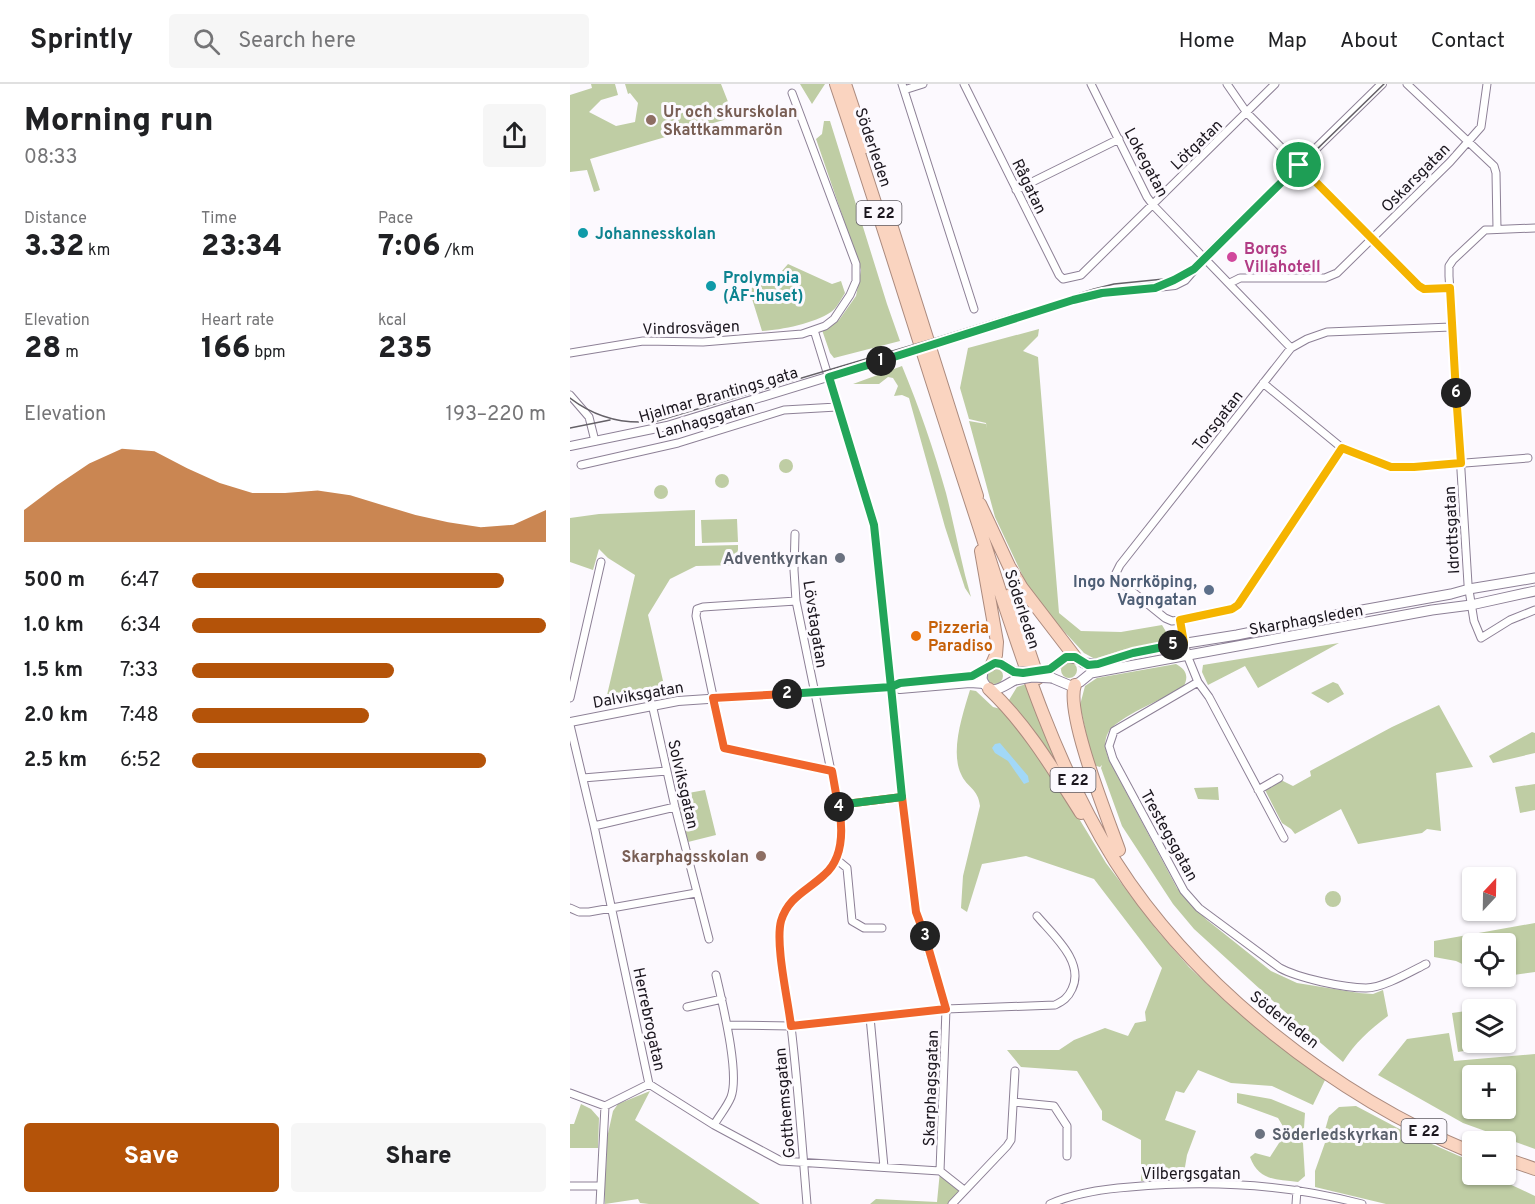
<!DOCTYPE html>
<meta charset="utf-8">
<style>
body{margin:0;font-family:Overpass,sans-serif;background:#f6f6f6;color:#202124;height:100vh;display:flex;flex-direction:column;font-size:22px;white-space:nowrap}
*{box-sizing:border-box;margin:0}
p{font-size:20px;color:#757577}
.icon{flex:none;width:33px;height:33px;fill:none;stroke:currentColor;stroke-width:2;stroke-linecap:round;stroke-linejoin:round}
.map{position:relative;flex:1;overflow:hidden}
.sheet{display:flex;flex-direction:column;background:#fff;width:570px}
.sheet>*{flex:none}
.needle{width:39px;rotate:22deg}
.fabs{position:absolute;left:892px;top:783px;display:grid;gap:12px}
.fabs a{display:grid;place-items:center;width:54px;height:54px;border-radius:6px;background:#fff;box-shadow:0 2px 4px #0004;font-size:30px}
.pin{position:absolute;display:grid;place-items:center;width:51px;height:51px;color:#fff;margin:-26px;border:3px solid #fff;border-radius:50%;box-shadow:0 2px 6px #0007}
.km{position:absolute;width:30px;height:30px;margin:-15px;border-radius:50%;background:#222;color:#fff;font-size:16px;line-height:30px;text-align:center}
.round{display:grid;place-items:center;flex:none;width:63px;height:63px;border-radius:6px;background:#f6f6f6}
.summary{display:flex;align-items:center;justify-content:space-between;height:102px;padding:0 24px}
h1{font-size:33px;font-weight:800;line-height:45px}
.stats{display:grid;grid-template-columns:repeat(3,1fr);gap:9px;height:102px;padding:6px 24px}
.stats div{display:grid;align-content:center}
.stats b{font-size:30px;font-weight:800}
.stats small{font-size:16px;font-weight:400}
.stats p{font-size:16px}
.chart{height:168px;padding:12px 24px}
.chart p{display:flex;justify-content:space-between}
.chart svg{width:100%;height:108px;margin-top:6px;fill:#b45309;opacity:.7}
.primary-button{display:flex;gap:12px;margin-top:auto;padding:12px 24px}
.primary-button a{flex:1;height:69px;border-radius:6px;background:#b45309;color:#fff;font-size:24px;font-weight:800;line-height:69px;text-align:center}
.primary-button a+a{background:#f6f6f6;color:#202124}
ul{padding:0 24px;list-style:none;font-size:20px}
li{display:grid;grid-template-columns:96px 72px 1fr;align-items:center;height:45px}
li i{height:15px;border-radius:8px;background:#b45309}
header{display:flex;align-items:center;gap:36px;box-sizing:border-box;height:84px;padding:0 30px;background:#fff;border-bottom:2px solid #e0e0e0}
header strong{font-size:28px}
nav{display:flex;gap:33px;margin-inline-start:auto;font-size:21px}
.search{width:420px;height:54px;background:#f6f6f6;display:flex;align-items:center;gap:15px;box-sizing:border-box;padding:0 21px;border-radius:6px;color:#757577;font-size:22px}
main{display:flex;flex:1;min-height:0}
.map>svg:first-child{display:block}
</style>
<header>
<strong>Sprintly</strong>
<div class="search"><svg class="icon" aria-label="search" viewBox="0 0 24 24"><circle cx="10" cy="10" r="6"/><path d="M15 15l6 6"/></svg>Search here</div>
<nav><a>Home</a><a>Map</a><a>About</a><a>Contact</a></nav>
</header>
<main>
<section class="sheet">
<div class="summary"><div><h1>Morning run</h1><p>08:33</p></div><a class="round"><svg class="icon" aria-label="share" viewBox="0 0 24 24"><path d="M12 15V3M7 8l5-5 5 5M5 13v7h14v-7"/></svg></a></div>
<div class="stats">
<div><p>Distance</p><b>3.32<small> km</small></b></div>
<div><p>Time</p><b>23:34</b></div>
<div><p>Pace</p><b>7:06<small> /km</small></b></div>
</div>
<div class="stats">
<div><p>Elevation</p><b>28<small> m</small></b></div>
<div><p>Heart rate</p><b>166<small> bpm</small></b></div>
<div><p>kcal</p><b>235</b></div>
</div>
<div class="chart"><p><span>Elevation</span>193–220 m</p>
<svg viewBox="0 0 160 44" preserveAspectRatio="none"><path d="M0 44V31L10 21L20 12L30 6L40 7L50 14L60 20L70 24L80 24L90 23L100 25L110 29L120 33L130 36L140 38L150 37L160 31V44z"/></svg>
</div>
<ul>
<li><b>500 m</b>6:47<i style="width:88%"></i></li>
<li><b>1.0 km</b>6:34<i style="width:100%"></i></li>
<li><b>1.5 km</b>7:33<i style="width:57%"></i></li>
<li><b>2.0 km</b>7:48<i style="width:50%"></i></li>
<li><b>2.5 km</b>6:52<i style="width:83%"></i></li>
</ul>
<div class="primary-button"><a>Save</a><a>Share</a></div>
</section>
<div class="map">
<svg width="965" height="1120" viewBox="0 0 965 1120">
<rect width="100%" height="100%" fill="#fcf9fe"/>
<path fill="#bfcda4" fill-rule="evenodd" d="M21,0H45L48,11L31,16L19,28L46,42L65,38L68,19L60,9L58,10L55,0H151L164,33L20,75L30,106L24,108L17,86L0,88V11L22,4Z
M230,0H255L242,20Z
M254,37H260L317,220L330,257L264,274L260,269L252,246L269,236L286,212L291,186L246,55L252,50Z
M218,180L262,200L271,197L275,209C271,215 267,224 261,228C245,239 212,246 192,247L179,205L205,195Z
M469,245L468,252L453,267L468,273L489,529L511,547L551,548L592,541L601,556L553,566L525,575L514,569L480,532L456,499L425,433L399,337L416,340L417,345L416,339L399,335L390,304L398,264Z
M332,282C349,323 364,366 376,409C385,444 391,479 401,513L395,504L375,443L339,314L332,311L324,312L328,302L323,294L318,293L309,300H283Z
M209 382a7 7 0 1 1 14 0a7 7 0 1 1-14 0Z
M145 397a7 7 0 1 1 14 0a7 7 0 1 1-14 0Z
M84 408a7 7 0 1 1 14 0a7 7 0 1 1-14 0Z
M125,426V462L168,461V481L126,482L100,495L78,531L96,610L34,624L65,491L38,474L29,465L23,486L0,478V434L29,430Z
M167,435L168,458L132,459L131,436Z
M769,559L688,604L675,582L638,601L632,588L633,581Z
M491 586a8 8 0 1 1 16 0a8 8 0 1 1-16 0Z
M606,580C617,586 619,593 613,604C597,613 545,634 538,649C533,659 536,667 539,676L607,804L637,836L701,887L727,899L789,909L803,910L813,906L818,932C799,946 785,959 773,978L725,937L624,845L603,820L552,742L531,684L532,681L530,683L523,681L510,621L515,602L527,594Z
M417 592a8 8 0 1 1 16 0a8 8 0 1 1-16 0Z
M763,598L768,600L774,610L758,619L741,609Z
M456,600L491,686L469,654L439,616L447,603Z
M400,606L406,607L423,623L435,626L477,682L536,779L586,845L619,883L656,918L705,958L756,994L743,1021L702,1002L661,999L628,986L614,1009L606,1007L595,1036L626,1047L617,1071L613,1095L571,1097V1056L532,1036V1027L507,987L451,983L437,966H489L504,956L535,944L558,952L565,939L576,937L575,928L592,884L524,795L456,772L412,780L397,828L391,824L393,792L410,722C408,704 397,704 391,690C380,667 393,629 400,606Z
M869,621L903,683L866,689L871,747L857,745L852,749L788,760L771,725L725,750L721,745L712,739L694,704L711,696L723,702L741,692L740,687L822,643Z
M962,648L965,649V669L923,679L919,672Z
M965,700V726L950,729L945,703Z
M648,703L649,716L628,715L624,704Z
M135,706L146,751L118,758L107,711Z
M755 815a8 8 0 1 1 16 0a8 8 0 1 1-16 0Z
M965,839V888L936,892V860H903V885L886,877L864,873V857Z
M903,926V958L926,959L927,961L888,968L882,929Z
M879,949L884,977L965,970V1065L893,1039L808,991L837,955ZM903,992H936V1024H903Z
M80,1007L65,1036L190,1120H79L70,1119L68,1115L35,1120L34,1088L36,1086L37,1054L43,1027L48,1020Z
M667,1009L701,1015L735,1029L733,1059L735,1092L728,1098C705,1095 689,1097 680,1073L685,1069L700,1073L709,1059L714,1044L708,1034L667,1019Z
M11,1020L21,1025L29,1034L28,1064H0V1040H4Z
M786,1022L839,1050L903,1078V1090L923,1091L933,1097L965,1112V1120H816L745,1103V1087L756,1056L755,1046L759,1032L769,1023Z
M370,1087L394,1106L382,1120H300L306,1115L367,1118Z"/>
<path fill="#a2d8f7" d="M430,659L458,692L459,698L454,700L438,677L425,669L422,664L425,660Z"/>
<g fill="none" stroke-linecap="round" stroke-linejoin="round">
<g stroke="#8d8096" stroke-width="9">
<path id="minor" d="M332,0L404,225
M394,0L489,191L493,195L511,191L705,0
M521,0L577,113L583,121L721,264
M657,0L677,29L849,202L853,205H880
M837,0L924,82L926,89L927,145
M334,6L353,0
M446,106L549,55
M965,144L915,146L883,176L879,182V192L898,500L904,537L911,554L940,536L965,526
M660,199L670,194H755L767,189L880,78L911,43L917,0
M244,246L304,441L342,801L346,828L376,925L370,1087
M0,269L73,257L133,258L232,250L255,242L264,235L280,211L286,197V180L222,9
M693,299L772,364L821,383H844L958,374
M0,311L19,333L25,357
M772,364L668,521L662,525L610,536L617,571L628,598L544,647L539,662L543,675L614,807L629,824L710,884C728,894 774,904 796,904C813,904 840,888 856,880
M11,381L108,359L214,326L267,323
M225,450L224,486L226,517L268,721C273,745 274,775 253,793C235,807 217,815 211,838C205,862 218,916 221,942C228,1001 232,1061 237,1120
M226,517L133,523L127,525L126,532L154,664L262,687
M610,536L602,537L595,534L548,496L546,489L550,481L721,264L737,255L757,248L881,243
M628,598L639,613L714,754
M0,614L31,478
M82,620L105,723L139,855
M0,641L24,742L79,1000L144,1041L211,1077L370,1087
M13,694L97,687
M688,706L709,694
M268,721L332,713
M24,742L105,723
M266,775L277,784L282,837L294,844H312
M0,824L9,828H19L126,809
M117,923L152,915
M300,933L314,1083
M158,941L221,942L376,925L485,921C493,917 498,914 502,905C515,878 483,851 467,832
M0,1009L35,1022L79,1000
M444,1018L484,1022L497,1042V1072
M144,1041C149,1032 157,1023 161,1013C170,989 152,918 146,891
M370,1087L394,1106
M0,1102H30
M30,1120L35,1022
M382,1120L437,1062L441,1056L445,987
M480,1120C505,1109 532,1105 560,1103C637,1096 717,1100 792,1120
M726,1120L727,1106"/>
</g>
<g stroke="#8d8096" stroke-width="10">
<path id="tertiary" d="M372,258L503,216L532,209L605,201L615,196L634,174L812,0
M0,362L97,342L339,268
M321,603L330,605L400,599L414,600
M0,638L108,617L321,603L330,599L402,593L413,587"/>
</g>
<g stroke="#8d8096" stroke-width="11">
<path id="secondary" d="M513,579L528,580L563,569L598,562L667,551L770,530L881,510L899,505L965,494
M480,585L497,573L508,575
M444,588L431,580H422L413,587L412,595C420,615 433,602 445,596
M482,594L501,602L510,598L521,589L862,526L901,521L965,507"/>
</g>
<g stroke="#ab8a7e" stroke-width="14">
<path id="trunk" d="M266,0C314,142 357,285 404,427C443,546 478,670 545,777C625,903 765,1012 903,1069
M275,0L296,63
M319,134L407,412
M410,420L439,482L452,504L505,573
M411,467L427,558L426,571L422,580
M440,511L468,594
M505,601C495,629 538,735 549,766
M419,605C457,641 483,685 511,729
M936,1075L965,1085"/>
</g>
<use href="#minor" stroke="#fff" stroke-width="7"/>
<use href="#tertiary" stroke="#fff" stroke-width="8"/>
<use href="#secondary" stroke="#fff" stroke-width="9"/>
<use href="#trunk" stroke="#fad4c0" stroke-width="12"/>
<path stroke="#646067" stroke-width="1.5" d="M0,314C26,334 55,341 87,337L363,255L524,205L544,200L604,194L618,190L629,180L814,0
M0,344L40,336"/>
<g stroke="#8d8096" stroke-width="10" stroke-linecap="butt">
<path id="tertiary-bridge" d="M339,268L372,258"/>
</g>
<g stroke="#8d8096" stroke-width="11" stroke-linecap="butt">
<path id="secondary-bridge" d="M444,588H463L480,585
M445,596L462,593L482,594"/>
</g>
<use href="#tertiary-bridge" stroke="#fff" stroke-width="8"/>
<use href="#secondary-bridge" stroke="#fff" stroke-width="9"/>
</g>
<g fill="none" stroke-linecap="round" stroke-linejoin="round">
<g stroke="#fff" stroke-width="12">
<path id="split-1" d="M311,277L503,216L532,209L585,204L604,196L624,185L729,81"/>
</g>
<g stroke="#fff" stroke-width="12">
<path id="split-2" d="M217,610L321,603L304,441L259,293L311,277"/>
</g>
<g stroke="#fff" stroke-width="12">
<path id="split-3" d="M217,610L143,614L154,664L262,687L268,721L332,713L346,828L355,852"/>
</g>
<g stroke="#fff" stroke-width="12">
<path id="split-4" d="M269,723C273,746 274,774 254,791C237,807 218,813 211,837C205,860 218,916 221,942L376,925L355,852"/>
</g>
<g stroke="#fff" stroke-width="12">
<path id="split-5" d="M269,723L268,721L332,713L321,603L330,599L402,592L425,579L431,580L444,588L453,589L480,585L496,573H505L518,581L528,580L563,569L603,561"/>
</g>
<g stroke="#fff" stroke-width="12">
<path id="split-6" d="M603,561L614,559L610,536L662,525L668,521L772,364L821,383H844L891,379L886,309"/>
</g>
<g stroke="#fff" stroke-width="12">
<path id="split-7" d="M729,81L849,202L854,205L880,204L886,309"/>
</g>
<use href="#split-1" stroke="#22a559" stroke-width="8"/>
<use href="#split-2" stroke="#22a559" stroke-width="8"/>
<use href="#split-3" stroke="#f0652b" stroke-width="8"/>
<use href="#split-4" stroke="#f0652b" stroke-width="8"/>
<use href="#split-5" stroke="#22a559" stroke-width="8"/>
<use href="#split-6" stroke="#f5b400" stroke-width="8"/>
<use href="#split-7" stroke="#f5b400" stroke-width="8"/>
</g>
<g fill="#8d6e63" stroke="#fcf9fe" stroke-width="2">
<circle cx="81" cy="36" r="6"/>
<circle cx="191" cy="772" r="6"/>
</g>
<g fill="#0f9aa8" stroke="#fcf9fe" stroke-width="2">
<circle cx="13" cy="149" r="6"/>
<circle cx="141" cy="202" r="6"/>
</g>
<circle fill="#d1479c" stroke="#fcf9fe" stroke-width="2" cx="662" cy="173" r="6"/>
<g fill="#6b7280" stroke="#fcf9fe" stroke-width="2">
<circle cx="270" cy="474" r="6"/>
<circle cx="690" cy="1050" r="6"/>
</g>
<circle fill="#5c6f8a" stroke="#fcf9fe" stroke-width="2" cx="639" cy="506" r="6"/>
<circle fill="#e8710a" stroke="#fcf9fe" stroke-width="2" cx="346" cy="552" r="6"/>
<g text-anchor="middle" stroke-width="6" stroke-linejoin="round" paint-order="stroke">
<g fill="#fcf9fe" stroke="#5e5a61" stroke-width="1.5">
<rect x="286.5" y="117" width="45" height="24" rx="4.5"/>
<rect x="480.5" y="684" width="45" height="24" rx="4.5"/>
<rect x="831.5" y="1035" width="45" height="24" rx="4.5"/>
</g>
<g font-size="15" font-weight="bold" fill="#1b161e">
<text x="309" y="134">E 22</text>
<text x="503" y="701">E 22</text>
<text x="854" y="1052">E 22</text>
</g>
<g font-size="16" font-weight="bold" fill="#785e54" stroke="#fcf9fe" text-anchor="start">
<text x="93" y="33">Ur och skurskolan<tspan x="93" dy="18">Skattkammarön</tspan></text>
<text x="179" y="778" text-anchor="end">Skarphagsskolan</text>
</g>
<g font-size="16" fill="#1b161e" stroke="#fcf9fe">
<text transform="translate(626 60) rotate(-44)" y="6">Lötgatan</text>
<text transform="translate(304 63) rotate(71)" y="6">Söderleden</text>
<text transform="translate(577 78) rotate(62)" y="6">Lokegatan</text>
<text transform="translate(845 93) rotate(-45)" y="6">Oskarsgatan</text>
<text transform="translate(460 102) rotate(64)" y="6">Rågatan</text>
<text transform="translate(121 243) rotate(-2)" y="6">Vindrosvägen</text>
<text transform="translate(148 310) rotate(-16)" y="6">Hjalmar Brantings gata</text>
<text transform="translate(135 335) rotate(-16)" y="6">Lanhagsgatan</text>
<text transform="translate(647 336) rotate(-52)" y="6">Torsgatan</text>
<text transform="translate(881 446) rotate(-93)" y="6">Idrottsgatan</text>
<text transform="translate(453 525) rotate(72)" y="6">Söderleden</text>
<text transform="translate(736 535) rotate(-10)" y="6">Skarphagsleden</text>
<text transform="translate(246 540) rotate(81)" y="6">Lövstagatan</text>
<text transform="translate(68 610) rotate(-10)" y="6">Dalviksgatan</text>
<text transform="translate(114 700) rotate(77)" y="6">Solviksgatan</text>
<text transform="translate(600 751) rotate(61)" y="6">Trestegsgatan</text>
<text transform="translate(80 935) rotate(78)" y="6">Herrebrogatan</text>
<text transform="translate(715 935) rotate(38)" y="6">Söderleden</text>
<text transform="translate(360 1004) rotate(-88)" y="6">Skarphagsgatan</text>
<text transform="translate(214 1019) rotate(-95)" y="6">Gotthemsgatan</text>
<text x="621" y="1095">Vilbergsgatan</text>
</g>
<g font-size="16" font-weight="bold" fill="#0d838f" stroke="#fcf9fe" text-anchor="start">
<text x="25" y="155">Johannesskolan</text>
<text x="153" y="199">Prolympia<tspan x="153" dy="18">(ÅF-huset)</tspan></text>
</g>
<g font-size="16" font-weight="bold" fill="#b23c85" stroke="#fcf9fe" text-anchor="start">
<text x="674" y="170">Borgs<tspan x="674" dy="18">Villahotell</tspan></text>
</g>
<g font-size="16" font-weight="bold" fill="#5b616d" stroke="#fcf9fe" text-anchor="end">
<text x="258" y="480">Adventkyrkan</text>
<text x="702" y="1056" text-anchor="start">Söderledskyrkan</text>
</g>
<g font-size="16" font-weight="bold" fill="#4e5e75" stroke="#fcf9fe" text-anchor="end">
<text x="627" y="503">Ingo Norrköping,<tspan x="627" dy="18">Vagngatan</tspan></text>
</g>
<g font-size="16" font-weight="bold" fill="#c56008" stroke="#fcf9fe" text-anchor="start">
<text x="358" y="549">Pizzeria<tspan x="358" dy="18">Paradiso</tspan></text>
</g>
</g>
</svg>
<div class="fabs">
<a><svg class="needle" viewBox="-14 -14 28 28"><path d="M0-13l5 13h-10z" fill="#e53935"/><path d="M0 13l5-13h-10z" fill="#757577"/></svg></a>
<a><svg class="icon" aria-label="locate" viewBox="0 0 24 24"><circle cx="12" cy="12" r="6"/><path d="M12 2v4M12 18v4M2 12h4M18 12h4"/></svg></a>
<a><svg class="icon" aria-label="layers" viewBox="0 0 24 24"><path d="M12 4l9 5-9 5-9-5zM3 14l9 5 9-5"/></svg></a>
<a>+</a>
<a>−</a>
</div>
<div class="pin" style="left:729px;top:81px;background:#1e9e55"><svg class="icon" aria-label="arrive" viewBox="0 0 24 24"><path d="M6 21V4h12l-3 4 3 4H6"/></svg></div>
<b class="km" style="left:311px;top:277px">1</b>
<b class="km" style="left:217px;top:610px">2</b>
<b class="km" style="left:355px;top:852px">3</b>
<b class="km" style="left:269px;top:723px">4</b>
<b class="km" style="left:603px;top:561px">5</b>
<b class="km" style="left:886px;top:309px">6</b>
</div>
</main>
